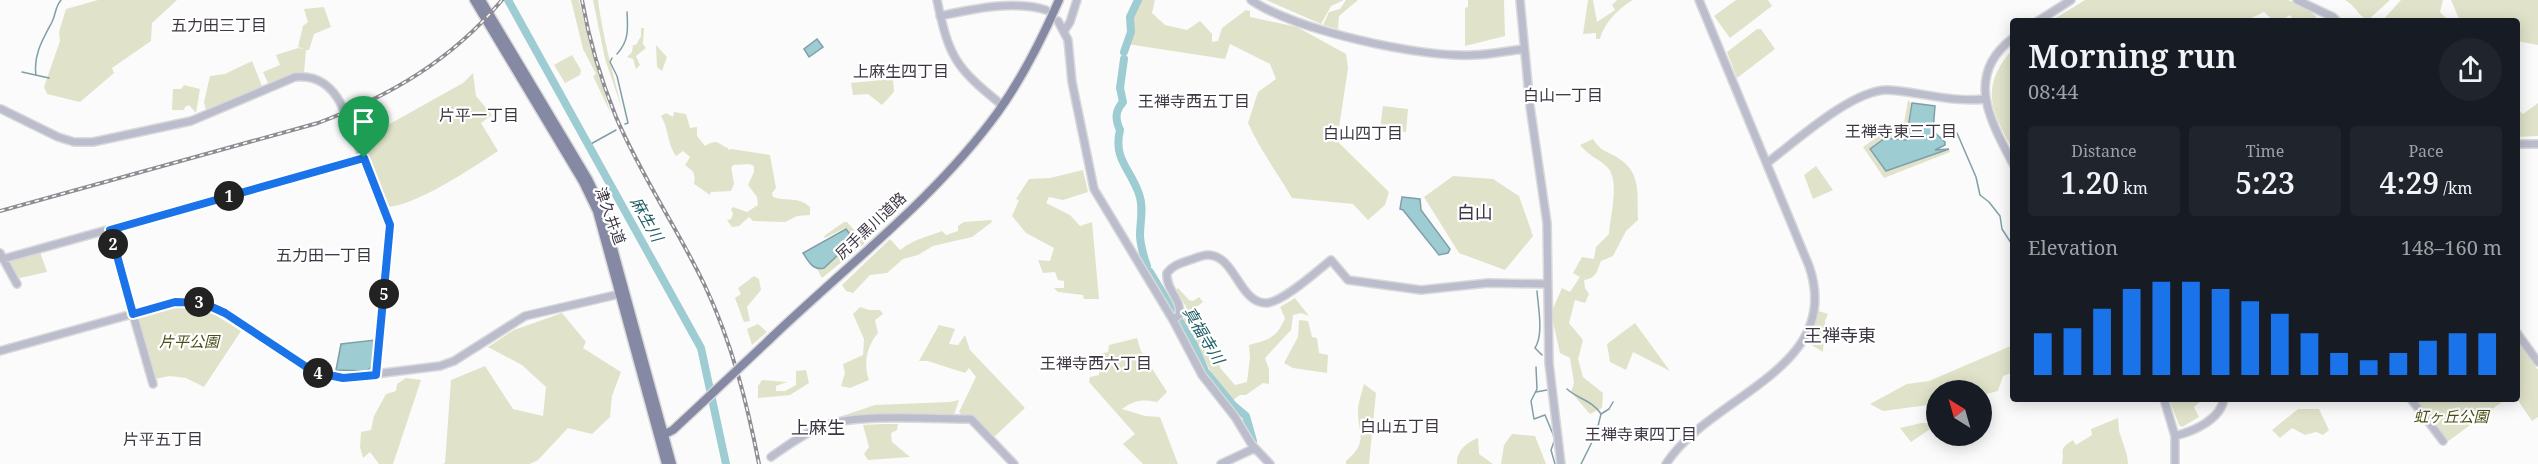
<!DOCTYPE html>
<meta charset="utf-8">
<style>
body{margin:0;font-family:"Noto Serif","Noto Sans JP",serif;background:#20242c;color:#f1f3f6;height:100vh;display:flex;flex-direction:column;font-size:22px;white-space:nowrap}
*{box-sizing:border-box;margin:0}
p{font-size:20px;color:#9ea1a6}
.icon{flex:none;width:33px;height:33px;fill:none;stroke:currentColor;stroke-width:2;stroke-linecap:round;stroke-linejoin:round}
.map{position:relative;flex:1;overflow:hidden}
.side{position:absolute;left:2010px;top:18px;width:510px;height:384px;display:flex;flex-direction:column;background:#171b24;border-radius:6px;box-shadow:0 3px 15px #0003}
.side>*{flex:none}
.needle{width:39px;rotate:323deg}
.fabs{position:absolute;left:1926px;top:380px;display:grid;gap:12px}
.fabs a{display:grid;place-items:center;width:66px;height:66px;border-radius:50%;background:#171b24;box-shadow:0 3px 15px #0003;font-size:30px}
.pin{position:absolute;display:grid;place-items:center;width:51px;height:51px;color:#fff;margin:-62px -26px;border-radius:50% 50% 50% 0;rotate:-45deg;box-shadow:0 0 6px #0007}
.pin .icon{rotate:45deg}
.km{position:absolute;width:30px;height:30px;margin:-15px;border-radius:50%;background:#222;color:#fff;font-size:16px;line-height:30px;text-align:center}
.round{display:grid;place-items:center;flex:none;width:63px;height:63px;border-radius:32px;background:#20242c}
.summary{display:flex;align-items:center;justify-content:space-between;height:102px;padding:0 18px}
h1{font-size:33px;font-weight:600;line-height:45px}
.metrics{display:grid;grid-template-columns:repeat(3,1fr);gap:9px;height:102px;padding:6px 18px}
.metrics div{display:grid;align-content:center;border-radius:6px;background:#20242c;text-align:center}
.metrics b{font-size:30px;font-weight:600}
.metrics small{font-size:16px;font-weight:400}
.metrics p{font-size:16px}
.chart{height:168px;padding:12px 18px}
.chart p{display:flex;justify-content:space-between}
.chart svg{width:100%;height:108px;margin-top:6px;stroke:#1a73e8;stroke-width:6}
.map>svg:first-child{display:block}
</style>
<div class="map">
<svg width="2538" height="464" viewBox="0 0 2538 464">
<rect width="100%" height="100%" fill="#fbfbfb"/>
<path fill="#e0e3c9" d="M98,0H177L152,23L151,41L112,68L114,73L80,102L47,94L44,87L60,41L59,32L66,9Z
M571,0H579L591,49L611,114L593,76L596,74L583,49Z
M593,0H598C603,38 613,73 622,109L605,59Z
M1139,0H1155L1152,13L1165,25L1187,30L1200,21L1212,34V42L1218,41L1222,28L1246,10L1250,11V17L1297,27L1346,54L1348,68L1337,141L1389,192L1385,205L1368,220L1353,204L1292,198C1277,172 1260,150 1248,123L1258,92L1276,79L1270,64L1230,44L1225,59L1127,44L1132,19Z
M1266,0H1344L1331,6L1321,24Z
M1346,0H1358L1339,16L1338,29L1323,25L1329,12L1340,9Z
M1468,0H1504L1505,36L1465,46V8L1468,7Z
M1588,0H1593L1597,22L1615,10L1612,5L1617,0H1633C1619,8 1604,23 1600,39H1596V33L1583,34Z
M1736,0H1768L1772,6L1730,38L1714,16Z
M2085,0H2288L2304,6L2316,16L2315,21H2294L2290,15L2280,21H2274L2264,12L2245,21H2051Z
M2345,0H2390L2368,20C2359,17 2355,5 2345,0Z
M2401,0H2443L2440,12L2449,21H2382Z
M2451,0H2538V45L2517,41V21H2460Z
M324,7L331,27L314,34L309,50H306L304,73L292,74L268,83L263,72L280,65L276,55L298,48L305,49L298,47L303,26L308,22L304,9Z
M641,28H644L643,44L646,48L636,56L640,65L636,69L633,59L627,57L632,52L633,45H636L641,36Z
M1757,29H1761L1775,49L1737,78L1727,52Z
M656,45L667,57L662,71L657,67Z
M2013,49V150C1991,110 1979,87 2013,49Z
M572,55L581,70L580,75L565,83L554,65Z
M252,61L262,86L206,110L204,102L210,76L225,74Z
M473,73L476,96L492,115L481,123L498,151C474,167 414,207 386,207L361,140L463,83Z
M893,79L894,92L882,105L868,94L853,95L851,83Z
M184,85L200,89L196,113L189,105L185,107L184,110H172L173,89H181Z
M1908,100L1911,103L1906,140L1885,137L1869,149L1886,172L1949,149L1950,152L1884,178L1863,147L1883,133L1902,135Z
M2538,103V136L2517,137V109L2523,114Z
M1383,106L1408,109L1406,132L1380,129Z
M674,112L686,114L690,128L697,127V136L705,146C718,138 717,144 728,148L734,184L731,191L711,192L710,195L694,184C696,173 693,171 685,165L690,157L683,151L676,156C667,144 669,129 661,116L666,113L673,117Z
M1593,139C1600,150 1605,151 1615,156C1642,171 1637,193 1638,220L1626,231L1613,256L1601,261C1596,272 1597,278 1584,280L1585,288L1589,294L1585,303L1575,300L1569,323L1583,340L1578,359L1583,377L1603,393L1602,408L1590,414L1571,392L1574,383L1570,358L1560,353L1551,313L1562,288L1570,292L1580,277L1573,273L1582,257L1594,259L1596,247L1609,234C1610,216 1621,178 1606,166C1596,157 1590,157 1580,145Z
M731,149L770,155L776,188L772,193L773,197C787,202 798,196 810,207V215L797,216L785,222L753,221L749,217L739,226L732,227L727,220L731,219L733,214L731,209L733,207L747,212L758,205L757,197L748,185L754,172V166L749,164L733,165L731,169L728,150Z
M1816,166L1833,190L1813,199L1804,175Z
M1083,170L1088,192L1063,200L1049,197L1046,203L1070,215L1080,226L1092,222L1099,299H1084L1083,295L1058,292L1054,288H1064V281L1058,280L1055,272L1043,273L1038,260L1050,261L1054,248L1026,233L1012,216L1019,200L1016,199L1029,179L1050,178Z
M1453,176L1493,179L1519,196L1533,236L1505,270L1459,253L1424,197Z
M991,220L992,222L972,237L933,246L918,255L903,259L887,273L870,275L853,293L846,291L842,285L890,239L900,250C916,238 925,238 942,231L946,235L958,231V226L964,222Z
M844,222H847L864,241V244L822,278L816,267L824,268L854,240L845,228L825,238L824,236Z
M40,252L47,272L20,278L9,264L12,260Z
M754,276L759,279L761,290L747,307L750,321L744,322L735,298L741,294L738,288Z
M1178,288L1189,300L1193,301L1199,297L1203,302L1195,308L1200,317L1198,324L1221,369L1235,385L1247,382L1250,358L1249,345C1268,340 1277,338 1285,318L1280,307L1295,298L1309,316L1301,313L1293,315L1291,330L1265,358L1269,369V384L1263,383L1246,395H1240L1233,400L1228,401L1182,322L1188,310L1176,290Z
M181,305L206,309L241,331L204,387L186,378L170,376L155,379L138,317L139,315Z
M860,307L869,310H880L883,314L875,320L878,333C867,346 863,363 869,380L850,388L841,386L845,373L843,364L863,355L864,339L853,314Z
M1815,310L1828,314L1825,321L1823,352L1805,341Z
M562,313L586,342L583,348L621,372L612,396L610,417L592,434L568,428L538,460L530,464H443L445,463L451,380L485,366L513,409L543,416L546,387L522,365L488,347L514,330Z
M1299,320L1308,321L1312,337L1317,338L1319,353L1328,355L1327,373L1293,368L1284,363L1298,337Z
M1635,323L1670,371L1633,352L1626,370L1610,362L1607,344Z
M758,324L767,332L752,345L747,329Z
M939,325L955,329L949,344L958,345L965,335L970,350L1025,408L993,438L973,416L962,415L959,412L976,377L969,368L965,373L928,361H919Z
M1137,338L1141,351L1167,392L1157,402C1143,399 1134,400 1122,409L1145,416L1160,417L1178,464H1143L1123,444L1135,434L1089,382L1090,377L1099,375L1100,354L1108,352L1109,345Z
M2517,340L2538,370V417L2532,421L2517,399Z
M2013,345V375L2011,373L2003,376L1998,391L1982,395V390H1936V401L1928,405L1883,411L1870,404L1907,384L1929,381Z
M806,370L809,383L790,395L758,398V386L762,380L787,382L776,386V391H785L796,385V371Z
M406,378L421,380L393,464H379L370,452L363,458L360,447L361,432L371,430L374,416L386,394L396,391L397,384Z
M1364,384L1376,393L1369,464H1346V461C1370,441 1357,433 1358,408C1359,400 1362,392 1364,384Z
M2169,399H2203L2194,407L2199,417L2182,427L2179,425Z
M2414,399H2506L2447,442Z
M959,400L954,415L839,417L875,405L950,402Z
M2298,409H2319L2329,430L2323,435L2316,432L2305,435L2292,428L2280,438L2272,430Z
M2118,418L2119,431L2127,455L2128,464H2062C2065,450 2057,450 2073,440L2076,445L2092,435L2091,429Z
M1921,423H1936V425L1911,442L1900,428Z
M883,424H898L897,430L891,433L892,442L910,457L868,460L864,454L869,447L863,425Z
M1512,434L1535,436L1546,464H1501L1504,445Z
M1478,438L1479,454L1493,464H1457C1456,451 1467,442 1478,438Z"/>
<path fill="#9dccd2" stroke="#809fa7" stroke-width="1.5" d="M817,39L823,47L809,57L804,49Z
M1912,103L1935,106L1933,131L1945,142V145L1935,150L1949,149L1886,171L1870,149L1885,138L1906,140Z
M1402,197L1420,199L1421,210L1450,249L1448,253L1439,255L1403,210L1400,209Z
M846,229L854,240L824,268C813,271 808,261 803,253Z
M375,340L373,366L366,371L336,370L341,344Z"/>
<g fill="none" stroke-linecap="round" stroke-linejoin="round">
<path stroke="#809fa7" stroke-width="1.5" d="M617,54C629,41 628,29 627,12
M612,58L610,62L617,76L628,123L625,124
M22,72L49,78
M36,75C33,55 43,39 52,22C56,14 55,7 61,0
M1957,133L1976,177L1980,195L1989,202L2000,216L2002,229L2013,246
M589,145L616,130
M1537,291C1538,307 1544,334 1535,348L1542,355
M1536,367L1537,389L1531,401L1534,419L1545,415L1555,439L1551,450L1555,464
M1567,389C1578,399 1593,401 1601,414L1596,434L1581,464
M1536,392L1547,390
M2128,399L2129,400
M1601,414L1609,409L1613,402"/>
<path stroke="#9dccd2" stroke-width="8" d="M508,0L701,348L726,464
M1124,52L1131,32L1130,17L1138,0
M1124,59L1120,88L1123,102C1115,111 1115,119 1120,130C1113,159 1130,168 1139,194C1144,207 1140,222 1140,235C1140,243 1144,258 1147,266
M1150,272L1194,345L1205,371L1233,405L1246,416L1253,441"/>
<g stroke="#d9d8da" stroke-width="10">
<path id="tertiary" d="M937,0C949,58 956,68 1002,105
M1251,0C1295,30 1420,58 1473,55C1489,55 1506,51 1523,49
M1520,0L1530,106L1547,223L1549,363L1561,464
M2297,0L2333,17L2337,21
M940,16C974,9 1012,0 1046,10
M1058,21L1068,40L1072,82L1094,189L1173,320L1202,375L1235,417L1252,445L1270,464
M2038,21L2071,0
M1064,31L1070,22L1077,0
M2013,38C1964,75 1990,120 2013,164
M1,109L58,137L74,142H93L191,121L295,77C317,75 331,85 341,104
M349,123L390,225L376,375
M2517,144H2538
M1767,163C1796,141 1853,89 1888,90C1921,92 1953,103 1985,99
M109,230L153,384
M0,253L17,284
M3,259L364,158
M1173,320L1179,315C1183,301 1165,289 1167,273C1173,265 1181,263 1190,260C1196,258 1202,255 1208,255C1235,255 1239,303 1266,303C1282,303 1317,271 1331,260L1348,280L1421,290L1488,283L1547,284
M2517,333L2538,362
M0,351L175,302C194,300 208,304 225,313L314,372L343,378L440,366L454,361L525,316L624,293
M2164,399L2175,436V464
M2411,399L2443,441
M2175,436C2194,431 2220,420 2224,399
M771,457C787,446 804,433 823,426C856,413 933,419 971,419L1014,464
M1221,464L1255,448
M1666,464C1710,395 1845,369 1809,266L1699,0"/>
</g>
<g stroke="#d9d8da" stroke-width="11">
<path id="primary" d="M474,0L583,182L597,211L666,464
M481,0L588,179L602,208L672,464
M769,340C846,266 935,199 998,112C1023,77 1042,39 1059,0
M659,437L673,430L703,402"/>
</g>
<use href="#tertiary" stroke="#bbbdcc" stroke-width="7"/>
<use href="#primary" stroke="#8589a3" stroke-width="8"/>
<g stroke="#908c93" stroke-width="4">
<path id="rail" d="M582,0C589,40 601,80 616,117C641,176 678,229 705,286C732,343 747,403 759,464
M0,211L318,123C390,96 452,60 502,0"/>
</g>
<use href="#rail" stroke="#fff" stroke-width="1.5" stroke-dasharray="4.5" stroke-linecap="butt"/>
<g stroke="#d9d8da" stroke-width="10" stroke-linecap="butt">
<path id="tertiary-bridge" d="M341,104L349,123"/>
</g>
<g stroke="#d9d8da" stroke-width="11" stroke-linecap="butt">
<path id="primary-bridge" d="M703,402L769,340"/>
</g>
<use href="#tertiary-bridge" stroke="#bbbdcc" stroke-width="7"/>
<use href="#primary-bridge" stroke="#8589a3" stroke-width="8"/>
</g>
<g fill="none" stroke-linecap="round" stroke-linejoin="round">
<g stroke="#fff" stroke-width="12">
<path id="route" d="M364,158L390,225L376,375L343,378L314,372L225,313L203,303L175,302L133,314L110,230Z"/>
</g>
<use href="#route" stroke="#1a73e8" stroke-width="8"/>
</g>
<g text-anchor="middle" stroke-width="4.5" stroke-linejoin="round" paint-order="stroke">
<g font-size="15" fill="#3e3743" stroke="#fff">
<text transform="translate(610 216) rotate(70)" y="5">津久井道</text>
<text transform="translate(871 226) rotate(-43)" y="5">尻手黒川道路</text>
</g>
<g font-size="15" font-style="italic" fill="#4a4f15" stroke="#fff">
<text x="189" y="347">片平公園</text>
<text x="2451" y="422">虹ヶ丘公園</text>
</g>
<g font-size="16" fill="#3e3743" stroke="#fff">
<text x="219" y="31">五力田三丁目</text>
<text x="901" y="77">上麻生四丁目</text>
<text x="1563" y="101">白山一丁目</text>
<text x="1194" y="107">王禅寺西五丁目</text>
<text x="479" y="121">片平一丁目</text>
<text x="1901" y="137">王禅寺東三丁目</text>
<text x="1363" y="139">白山四丁目</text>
<text x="324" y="261">五力田一丁目</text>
<text x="1096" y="369">王禅寺西六丁目</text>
<text x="1400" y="432">白山五丁目</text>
<text x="1641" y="440">王禅寺東四丁目</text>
<text x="163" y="445">片平五丁目</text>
</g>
<g font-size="16" font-style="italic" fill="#205e66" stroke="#fff">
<text transform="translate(647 219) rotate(61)" y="6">麻生川</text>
<text transform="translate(1204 335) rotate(59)" y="6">真福寺川</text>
</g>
<g font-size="18" fill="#3e3743" stroke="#fff">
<text x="1475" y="219">白山</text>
<text x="1840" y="342">王禅寺東</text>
<text x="818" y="434">上麻生</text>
</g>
</g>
</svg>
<div class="fabs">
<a><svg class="needle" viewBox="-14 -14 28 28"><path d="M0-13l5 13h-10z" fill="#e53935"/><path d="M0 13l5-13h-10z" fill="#9ea1a6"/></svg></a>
</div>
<div class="pin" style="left:364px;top:158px;background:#1e9e55"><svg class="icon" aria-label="arrive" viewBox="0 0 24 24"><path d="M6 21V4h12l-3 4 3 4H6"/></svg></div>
<b class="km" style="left:229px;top:196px">1</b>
<b class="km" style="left:113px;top:244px">2</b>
<b class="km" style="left:199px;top:302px">3</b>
<b class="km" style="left:318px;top:373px">4</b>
<b class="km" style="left:384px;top:294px">5</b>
<section class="side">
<div class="summary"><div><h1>Morning run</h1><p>08:44</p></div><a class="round"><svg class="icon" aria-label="share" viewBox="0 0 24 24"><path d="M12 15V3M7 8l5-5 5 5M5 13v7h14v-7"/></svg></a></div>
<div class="metrics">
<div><p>Distance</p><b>1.20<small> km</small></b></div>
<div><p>Time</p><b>5:23</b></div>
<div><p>Pace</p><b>4:29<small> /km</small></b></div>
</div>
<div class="chart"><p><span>Elevation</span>148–160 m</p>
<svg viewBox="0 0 160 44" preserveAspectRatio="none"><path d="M5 44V27M15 44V25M25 44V17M35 44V9M45 44V6M55 44V6M65 44V9M75 44V14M85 44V19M95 44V27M105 44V35M115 44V38M125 44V35M135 44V30M145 44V27M155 44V27"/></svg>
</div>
</section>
</div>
